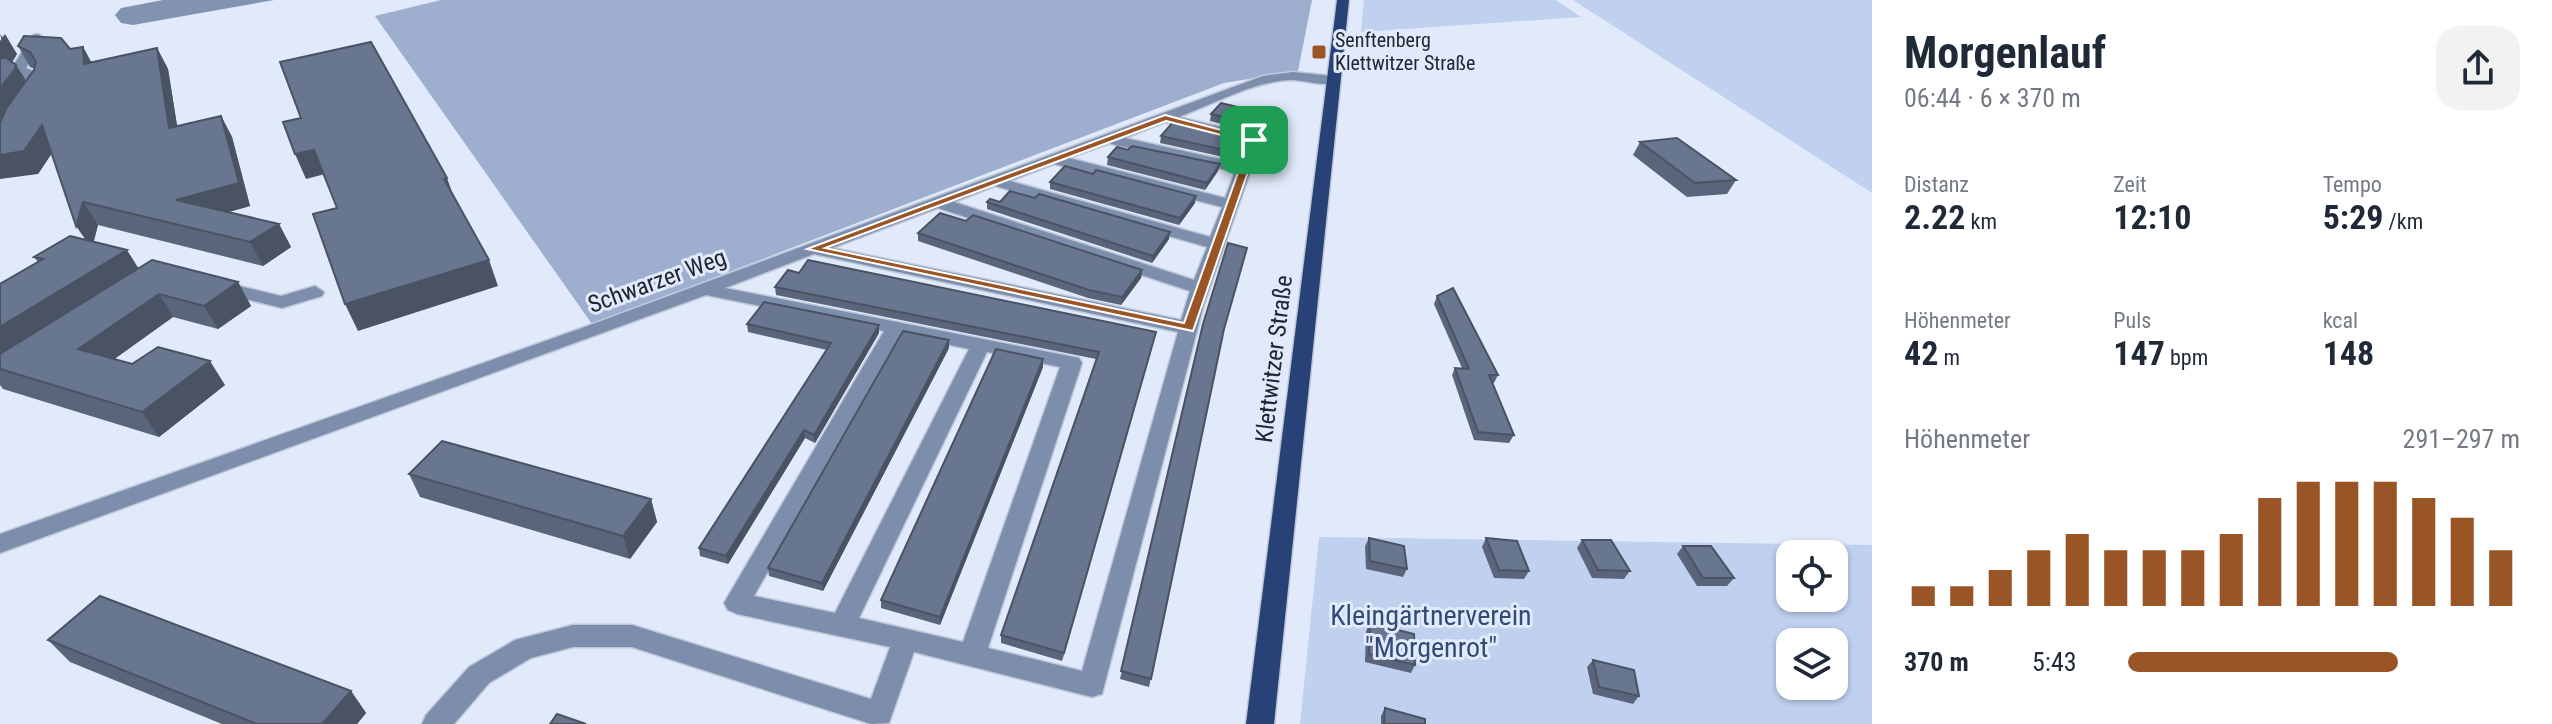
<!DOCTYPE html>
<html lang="de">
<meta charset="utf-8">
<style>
body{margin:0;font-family:"Roboto Condensed",sans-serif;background:#f2f2f3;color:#1f2937;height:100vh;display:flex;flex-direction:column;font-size:30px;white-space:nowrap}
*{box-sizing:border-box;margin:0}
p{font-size:26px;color:#747a83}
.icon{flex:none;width:44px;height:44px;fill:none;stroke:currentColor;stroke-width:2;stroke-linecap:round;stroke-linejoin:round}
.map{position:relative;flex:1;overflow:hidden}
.panel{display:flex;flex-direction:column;background:#fff;width:680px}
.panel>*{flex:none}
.controls{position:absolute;left:1776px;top:540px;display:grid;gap:16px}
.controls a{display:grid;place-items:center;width:72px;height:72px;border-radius:16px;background:#fff;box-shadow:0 2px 6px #0004;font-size:40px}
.pin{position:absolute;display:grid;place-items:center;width:68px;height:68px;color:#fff;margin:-34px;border-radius:16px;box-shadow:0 4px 12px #0006}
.round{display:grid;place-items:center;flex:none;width:84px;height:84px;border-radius:24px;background:#f2f2f3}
.head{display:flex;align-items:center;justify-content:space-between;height:136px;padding:0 32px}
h1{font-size:44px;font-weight:700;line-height:60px}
.stats{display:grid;grid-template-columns:repeat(3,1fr);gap:12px;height:136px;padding:8px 32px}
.stats div{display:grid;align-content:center}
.stats b{font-size:34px;font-weight:700}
.stats small{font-size:22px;font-weight:400}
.stats p{font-size:22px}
.chart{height:224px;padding:16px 32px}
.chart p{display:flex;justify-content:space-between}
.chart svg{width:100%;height:144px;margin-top:8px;stroke:#995526;stroke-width:6}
ul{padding:0 32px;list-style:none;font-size:26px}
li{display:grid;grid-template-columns:128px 96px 1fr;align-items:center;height:60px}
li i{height:20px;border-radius:10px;background:#995526}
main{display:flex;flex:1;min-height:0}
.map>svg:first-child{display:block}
</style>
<main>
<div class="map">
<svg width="1872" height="724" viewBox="0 0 1872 724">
<rect width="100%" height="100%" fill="#e1eafb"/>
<path fill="#c0d1f0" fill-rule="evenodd" d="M1364,0H1556L1581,17L1361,32Z
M1573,0H1872V193Z
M1319,537L1872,545V724H1300ZM1790,554H1834V598H1790ZM1790,642H1834V686H1790Z"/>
<path fill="#9daecf" d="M441,0H1312L1298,71L1224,83L592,324L375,16Z"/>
<path fill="#8293b2" d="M163,0H274L133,25L121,23L115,15L121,8Z"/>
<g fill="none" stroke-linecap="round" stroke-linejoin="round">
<g stroke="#bec7d7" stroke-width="3">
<path id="minor" d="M38,34L44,38L26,68L40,74L46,84L42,96L35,100L28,96L32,84L11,69L33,35Z
M1293,72L1333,76L1340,80C1328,89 1306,80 1292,80C1254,81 1214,104 1179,117L1249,134L1259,109H1269L1271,112L1204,304L1102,694L1092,697L914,652L889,723L871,724L632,647H573L531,658L489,683L454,724H422L426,715L469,667L515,640L573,625H632L871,699L890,647L737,614L728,610L724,603L884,331L706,295L0,553V534L582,328L1263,76ZM1165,122L1246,142L1238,163L1125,138ZM1110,143L1111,144L1235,172L1225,198L1069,158ZM1054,164L1222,207L1210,237L1010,181ZM995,186L1207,247L1194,280L954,202ZM938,208L1190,291L1181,320L832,248ZM814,254L1178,332L1082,671L988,648L1082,363L1079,358L725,288ZM902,335L969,349L835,613L754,596ZM987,352L1060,367L963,642L859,618Z
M219,281L281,296L315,286L324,292L322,296L282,308L213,291L210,287L213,283Z"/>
</g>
<g stroke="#bec7d7" stroke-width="3">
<path id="major" d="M1337,0H1349L1274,724H1246Z"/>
</g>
<use href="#minor" fill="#7d8eac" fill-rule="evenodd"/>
<use href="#major" fill="#284176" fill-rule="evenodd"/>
</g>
<path fill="#5a657b" d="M0,34L17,54L12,62L16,65L26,81L35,69L30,67L18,46L70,49L83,47L91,62L157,48L168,69L177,126L221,116L232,137L250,206L229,212L279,224L291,247L263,266L98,225L93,242L139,269L238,282L251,306L218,329L173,317L114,359L225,385L159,437L3,389L0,385V284L38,262L34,257L85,240L52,153L38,174Z
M1254,111L1247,130L1210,121L1211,114Z
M1161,136L1238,143L1228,158L1160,143Z
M1640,142L1736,180L1727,194L1687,197L1633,155Z
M1108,157L1218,171L1205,190L1107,165Z
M1093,174L1195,203L1179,225L1050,189V182Z
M987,202H1000L1169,239L1152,263L987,209Z
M966,221L1142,270L1141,278L1121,305L1088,298L918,241V233Z
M775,287L1156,332L1062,661L1001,643V635L1096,359L776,295Z
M1437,296L1498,375L1494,383H1492L1514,435L1509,443L1474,440L1452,375L1455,368H1462L1434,304Z
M747,324L879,325V333L815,443L805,438L728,564L700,556L699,548L827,350L748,332Z
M1203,324L1222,334L1149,687L1120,679Z
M949,348L823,591L769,576L768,568Z
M1043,359V367L940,625L881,608V600Z
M409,474L651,499L657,522L630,559L420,497Z
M1369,538L1407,569L1403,577L1366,569L1365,546Z
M1486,538L1529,571L1524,579L1494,578L1482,547Z
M1582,540L1630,571L1624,579L1592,578L1577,548Z
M1683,546L1734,578L1727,586H1697L1677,554Z
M1787,547L1821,554H1790V568L1780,555Z
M1834,570L1841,580L1834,587Z
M1370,623L1415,665L1411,673L1365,662L1366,631Z
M48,640L351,691L366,713L357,724H222L70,662Z
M1593,660L1639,696L1633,704L1593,694L1587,667Z
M1385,708L1425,724H1381V716Z"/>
<path fill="#4a5364" d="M5,34L17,54L11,64L0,71V41Z
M83,47L94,67L84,64Z
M157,48L168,69L181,150L169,128Z
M16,65L29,85L0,127V88Z
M221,116L232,137L250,206L189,223L176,200Z
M42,125L56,147L38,174L0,179V155Z
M1240,136L1238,143L1228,158L1229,151Z
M314,150L325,174L306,179L295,154Z
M1220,164L1218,171L1205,190L1207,183Z
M447,178L456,203L444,179Z
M1196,196L1195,203L1179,225L1180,218Z
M83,202L98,225L92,249L76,226Z
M279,224L291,247L263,266L250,242Z
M1170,232L1169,239L1152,263L1153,256Z
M127,250L144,277L0,367V327Z
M489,260L498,286L358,331L345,304Z
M1142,270L1141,278L1121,305L1122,297Z
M238,282L251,306L218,329L204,306Z
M159,294L173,317L95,373L78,349Z
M879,325V333L815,443L814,435Z
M1156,332L1154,340L1062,661L1064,653Z
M949,340V348L823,591L822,583Z
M1043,359V367L940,625V617Z
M210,361L225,385L159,437L142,412Z
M804,430L805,438L728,564L726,556Z
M651,499L657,522L630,559L623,536Z
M351,691L366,713L357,724H322Z"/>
<path fill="#69768f" stroke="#4a5364" stroke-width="2" d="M24,36L61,38L70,49L83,47L84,64L157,48L169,128L221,116L239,183L176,200L279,224L250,242L83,202L76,226L42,125L24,151L0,155V123L7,107L34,70L36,62L30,52L18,46Z
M371,42L447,178L444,179L489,260L345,304L313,214L337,208L314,150L295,154L283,122L301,118L280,62Z
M5,57L16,65L14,71L0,88V59Z
M1221,103L1254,111L1249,123L1211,114Z
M1173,122L1240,136L1229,151L1161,136Z
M1677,138L1736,180L1695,183L1640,142Z
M1132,146L1220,164L1207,183L1108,157L1117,147L1128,150Z
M1065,166L1093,174L1096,170L1196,196L1180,218L1050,182Z
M1010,191L1035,198L1039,194L1170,232L1153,256L987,202L990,199L1000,202Z
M940,213L966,221L973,215L1142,270L1122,297L1089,290L918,233Z
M70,236L127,250L0,327V284L43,259L34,257Z
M1228,243L1247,248L1224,329L1151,679L1121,671L1203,324Z
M152,260L238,282L204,306L159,294L78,349L132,364L158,347L210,361L142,412L0,369V354Z
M808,260L1156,332L1064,653L1001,635L1099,352L775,287L788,270L799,273Z
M1453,288L1498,375H1489L1514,435L1478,432L1455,368L1469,369L1437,296Z
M764,302L879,325L814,435L804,430L726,556L699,548L831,343L747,324Z
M903,331L949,340L822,583L768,568Z
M996,349L1043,359L940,617L881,600Z
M442,441L651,499L623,536L409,474Z
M1369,538L1404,546L1407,569L1370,561Z
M1486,538L1517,541L1529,571L1499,570Z
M1582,540H1611L1630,571L1598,570Z
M1683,546H1711L1734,578H1703Z
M1787,547L1816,548L1821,554H1792Z
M1834,570L1841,580H1834Z
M100,596L351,691L322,724H257L48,640Z
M1370,623L1414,634L1415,665L1369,654Z
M1593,660L1634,670L1639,696L1599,687Z
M1385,708L1425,719V724H1384Z
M557,714L586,724H550Z"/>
<path fill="#995526" stroke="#fff" stroke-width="2" fill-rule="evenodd" d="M1165,115L1259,140L1193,331L807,249ZM1166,121L1249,142L1184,323L825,248Z"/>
<rect fill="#995526" stroke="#e1eafb" stroke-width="3" x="1311" y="44" width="16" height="16" rx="4"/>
<g text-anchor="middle" stroke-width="6" stroke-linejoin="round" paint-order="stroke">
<g font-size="20" fill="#212731" stroke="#e1eafb" text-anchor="start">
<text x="1335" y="47">Senftenberg<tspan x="1335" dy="23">Klettwitzer Straße</tspan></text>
</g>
<g font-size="24" fill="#212731" stroke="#e1eafb">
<text transform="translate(657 281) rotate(-20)" y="8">Schwarzer Weg</text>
<text transform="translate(1274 359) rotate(-83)" y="8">Klettwitzer Straße</text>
</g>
<g font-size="28" fill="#334a77" stroke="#e1eafb">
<text x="1431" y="625">Kleingärtnerverein<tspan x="1431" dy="32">"Morgenrot"</tspan></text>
</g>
</g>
</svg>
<div class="controls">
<a><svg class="icon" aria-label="locate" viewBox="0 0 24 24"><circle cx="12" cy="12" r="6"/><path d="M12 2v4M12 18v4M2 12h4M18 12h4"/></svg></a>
<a><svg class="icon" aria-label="layers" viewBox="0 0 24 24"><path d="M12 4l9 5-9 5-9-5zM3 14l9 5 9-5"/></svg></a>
</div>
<div class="pin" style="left:1254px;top:140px;background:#1e9e55"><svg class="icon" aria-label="arrive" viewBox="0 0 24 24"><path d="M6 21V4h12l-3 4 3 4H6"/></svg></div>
</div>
<section class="panel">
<div class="head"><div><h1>Morgenlauf</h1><p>06:44 · 6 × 370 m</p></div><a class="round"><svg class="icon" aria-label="share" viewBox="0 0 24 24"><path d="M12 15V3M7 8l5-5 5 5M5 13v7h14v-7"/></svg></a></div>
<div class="stats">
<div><p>Distanz</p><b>2.22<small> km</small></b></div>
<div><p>Zeit</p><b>12:10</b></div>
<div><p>Tempo</p><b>5:29<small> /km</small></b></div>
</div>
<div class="stats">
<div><p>Höhenmeter</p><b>42<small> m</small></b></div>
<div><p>Puls</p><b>147<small> bpm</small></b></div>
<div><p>kcal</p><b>148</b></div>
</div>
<div class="chart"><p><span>Höhenmeter</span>291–297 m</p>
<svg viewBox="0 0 160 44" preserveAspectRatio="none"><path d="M5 44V38M15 44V38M25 44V33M35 44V27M45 44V22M55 44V27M65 44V27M75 44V27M85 44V22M95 44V11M105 44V6M115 44V6M125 44V6M135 44V11M145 44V17M155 44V27"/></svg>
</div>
<ul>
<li><b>370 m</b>5:43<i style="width:69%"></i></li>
</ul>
</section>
</main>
